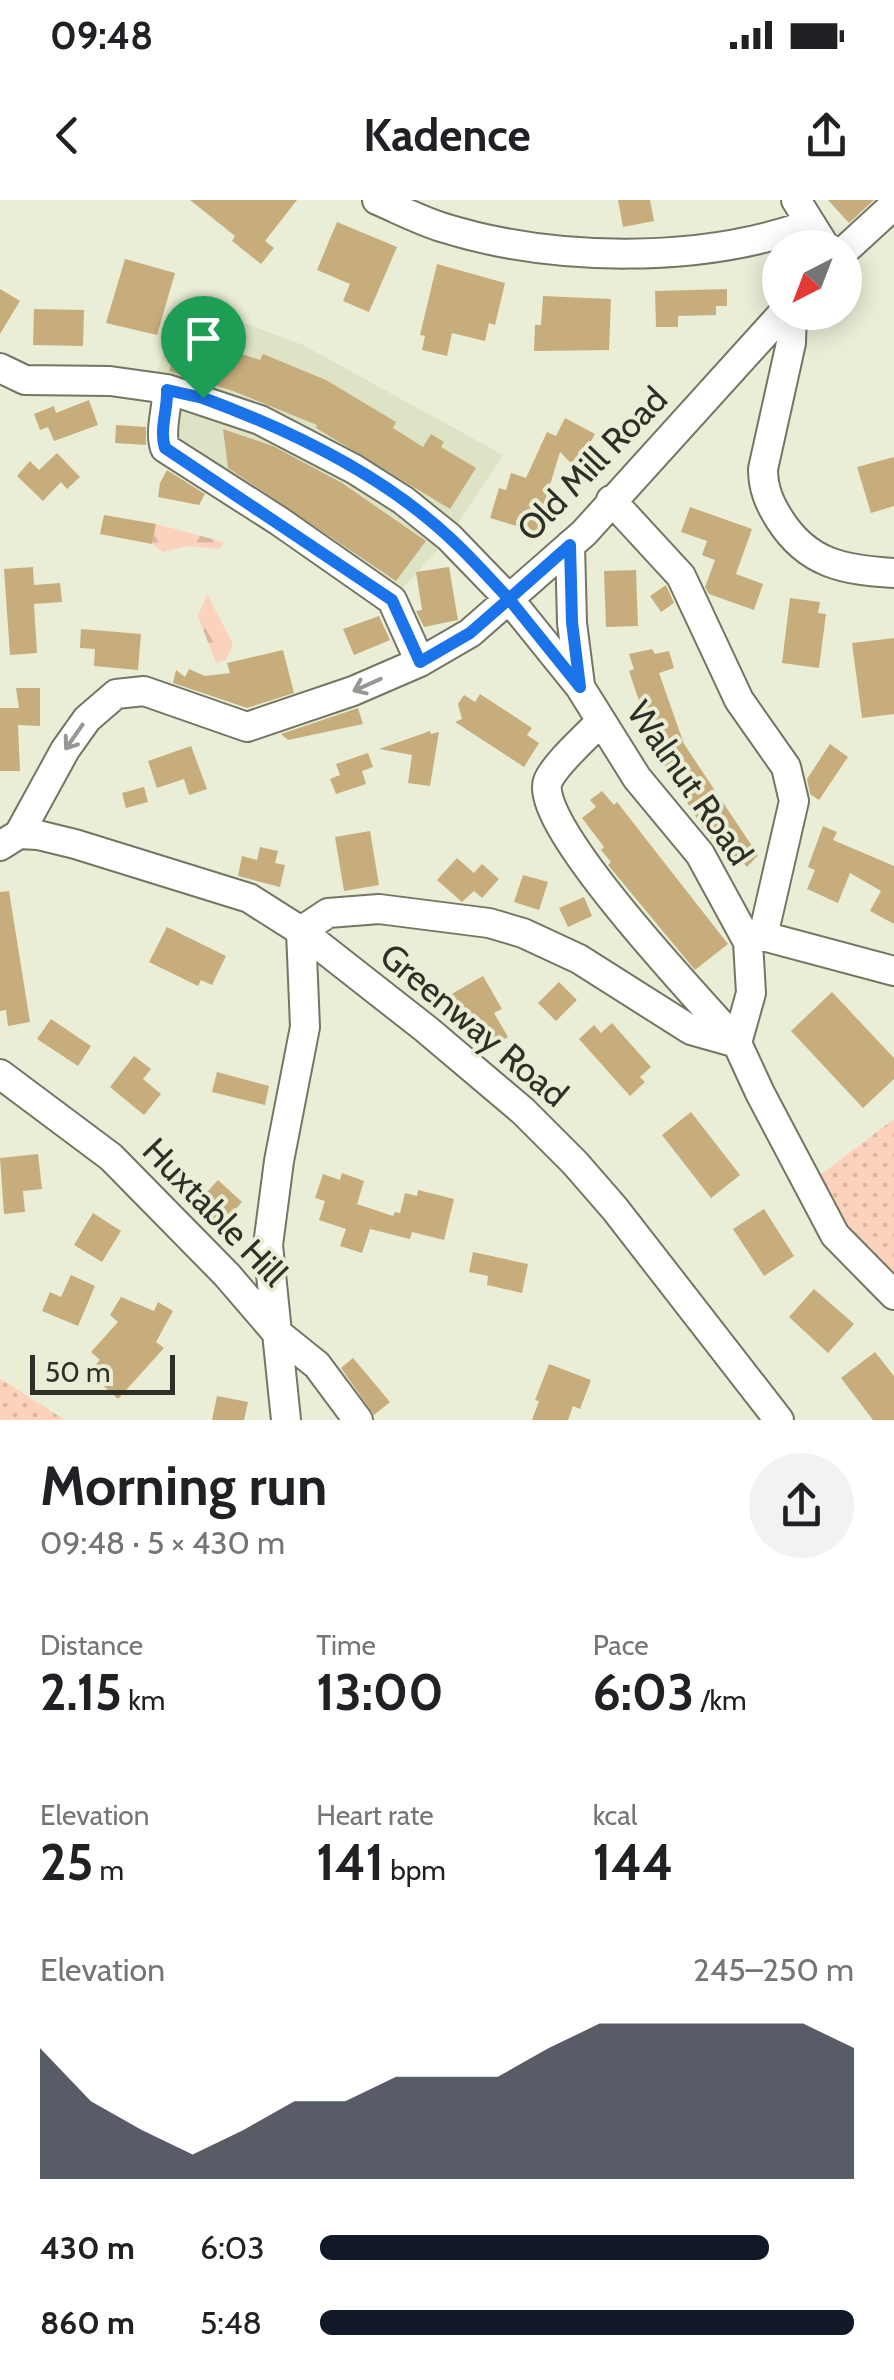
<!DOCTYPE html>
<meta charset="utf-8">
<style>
body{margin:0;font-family:Cabin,sans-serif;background:#f2f2f2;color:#202124;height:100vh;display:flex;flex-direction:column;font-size:38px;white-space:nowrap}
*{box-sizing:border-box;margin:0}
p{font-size:32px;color:#757577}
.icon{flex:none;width:55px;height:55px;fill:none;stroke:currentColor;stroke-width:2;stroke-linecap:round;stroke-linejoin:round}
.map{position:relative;height:1220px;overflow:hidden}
.side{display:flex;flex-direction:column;background:#fff;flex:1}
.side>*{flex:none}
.needle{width:65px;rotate:222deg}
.tools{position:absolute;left:762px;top:30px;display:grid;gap:20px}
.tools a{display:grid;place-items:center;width:100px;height:100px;border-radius:50%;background:#fff;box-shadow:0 5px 25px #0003;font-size:50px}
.scale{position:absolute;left:30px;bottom:25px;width:145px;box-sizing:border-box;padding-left:10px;border:5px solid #2e3027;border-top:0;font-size:28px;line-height:35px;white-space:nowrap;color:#2e3027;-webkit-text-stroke:8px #eaeed7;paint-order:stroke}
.pin{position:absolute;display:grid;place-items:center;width:85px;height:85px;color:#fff;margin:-102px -42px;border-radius:50% 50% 50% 0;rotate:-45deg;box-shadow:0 0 10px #0007}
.pin .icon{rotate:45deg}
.round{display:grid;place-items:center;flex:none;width:105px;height:105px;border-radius:52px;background:#f2f2f2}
.headline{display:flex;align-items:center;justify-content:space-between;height:170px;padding:0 40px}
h1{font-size:55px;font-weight:700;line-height:75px}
.metrics{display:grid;grid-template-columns:repeat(3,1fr);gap:15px;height:170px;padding:10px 40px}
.metrics div{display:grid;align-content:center}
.metrics b{font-size:50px;font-weight:700}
.metrics small{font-size:28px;font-weight:400}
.metrics p{font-size:28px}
.chart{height:280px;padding:20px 40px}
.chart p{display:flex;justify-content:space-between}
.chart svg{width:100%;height:180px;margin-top:10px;fill:#111827;opacity:.7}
ul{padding:0 40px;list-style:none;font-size:32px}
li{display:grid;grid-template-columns:160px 120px 1fr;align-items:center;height:75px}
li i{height:25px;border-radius:12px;background:#111827}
.status{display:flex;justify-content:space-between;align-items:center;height:70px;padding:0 50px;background:#fff;direction:ltr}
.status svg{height:28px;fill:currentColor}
header{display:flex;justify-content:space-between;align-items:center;height:130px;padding:0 40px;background:#fff;font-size:45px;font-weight:700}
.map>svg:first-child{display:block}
</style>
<div class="status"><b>09:48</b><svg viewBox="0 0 49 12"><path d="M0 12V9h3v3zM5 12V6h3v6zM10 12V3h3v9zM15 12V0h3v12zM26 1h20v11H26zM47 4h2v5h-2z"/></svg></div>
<header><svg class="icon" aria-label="back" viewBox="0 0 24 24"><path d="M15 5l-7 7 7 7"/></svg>Kadence<svg class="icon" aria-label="share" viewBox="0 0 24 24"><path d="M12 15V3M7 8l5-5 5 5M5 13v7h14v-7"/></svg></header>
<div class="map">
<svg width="894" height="1220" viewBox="0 0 894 1220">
<defs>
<pattern id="forest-firs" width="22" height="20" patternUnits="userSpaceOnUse" patternTransform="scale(2.5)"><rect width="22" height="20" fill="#fdd2bc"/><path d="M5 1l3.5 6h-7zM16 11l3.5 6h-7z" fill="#d9b5a2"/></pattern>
<pattern id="park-dots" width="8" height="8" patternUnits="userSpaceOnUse" patternTransform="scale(2.5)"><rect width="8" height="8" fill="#fdd2bc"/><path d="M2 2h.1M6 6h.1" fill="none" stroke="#d9b5a2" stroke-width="1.8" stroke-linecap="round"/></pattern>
</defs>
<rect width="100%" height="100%" fill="#eaeed7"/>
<path fill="#dde3c5" d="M183,100L303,145L503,255L449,337L392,400L165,248L167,190L157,172Z"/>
<path fill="url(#forest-firs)" d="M156,324L224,342L219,349L187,346L163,352L152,344Z
M207,394L233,444L226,460L216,463L198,416Z"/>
<path fill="url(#park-dots)" d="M894,919V1095L807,985Z
M0,1179L9,1184L65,1220H0Z"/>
<path fill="#c8ad7c" d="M190,0H297L265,41L274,48L261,64L232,41L235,36Z
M618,0H650L654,21L623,27Z
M828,0H874L849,23Z
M337,22L397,47L369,112L343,101L350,84L317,70Z
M125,59L175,73L157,135L106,123Z
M437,64L505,83L495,125L489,123L485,141L452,133L447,156L422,150L425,136L420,135Z
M0,89L20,101L0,134Z
M727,89V106H716V115L678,116V127H656L655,91Z
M543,96L611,99L609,150L534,151L535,125H541Z
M34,109L84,110L83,146L33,145Z
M191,137L260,160L263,154L326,180L396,222L393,228L423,247L431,234L444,242L441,247L476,268L450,309L316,228L317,225L233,191L169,171L179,143L188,146Z
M89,200L98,225L54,241L48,227L40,230L34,214L54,206L56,213Z
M565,218L595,234L590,243L606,259L586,278L560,252L545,301L554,304L550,318L543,316L539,333L490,318L499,288L506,290L511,273L526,278L547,232L556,236Z
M116,225L146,227V245L115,243Z
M223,229L273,246L342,283L426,341L396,381L228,268Z
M57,253L80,277L67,289L61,282L43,301L17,276L30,261L39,270Z
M894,257V306L871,313L857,267Z
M167,270L205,294L199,305L158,297L160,283Z
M690,307L752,329L736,374L763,384L754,410L709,394L705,387L715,360L702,355L707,341L681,332Z
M104,315L156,324L152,344L100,334Z
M33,367L34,385L60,383L62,402L34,404L37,453L10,455L4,369Z
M449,367L458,420L424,427L416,411L422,410L416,372Z
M636,370L638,426L606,427L604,371Z
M666,385L674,403L661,412L650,396Z
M790,398L820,402L818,413L826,414L819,468L782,463Z
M379,416L390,440L354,455L343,429Z
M81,429L141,434L138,470L94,466L95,449L80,448Z
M894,438V514L862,518L852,443Z
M652,449L655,454L669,451L674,468L659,473L684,544L758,655L747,667L741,660L732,663L702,627L655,549L629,471L634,469L629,454Z
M283,450L294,493L247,508L173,483L176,470L185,477L189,469L205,476L230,473L227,463Z
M16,488H40V526L18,525L20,571H0V508H19Z
M480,494L532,528L527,535L539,543L524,567L455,522L462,519L458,504L464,495L475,502Z
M358,508L363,524L288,540L281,534Z
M430,531L431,534L439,532L430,586L408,583L412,555L379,549Z
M830,544L848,557L819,600L810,594L807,579Z
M191,546L207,589L189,595L184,579L157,588L148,561Z
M368,553L373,567L362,571L366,584L336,594L330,579L340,575L336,564Z
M144,587L148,602L126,608L122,593Z
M602,591L614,605L617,602L728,744L695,770L608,665L611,662L601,650L604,647L582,618L596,607L590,600Z
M823,626L837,632L833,640L894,666V724L870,711L881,691L850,673L838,703L807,689L815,670L808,667Z
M370,631L379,685L344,691L335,637Z
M260,647L278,651L275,663L285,665L280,687L238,676L242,656L257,660Z
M457,658L474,673L482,664L499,679L482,698L474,691L462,702L437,680Z
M523,675L548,682L539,710L514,702Z
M9,691L30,822L8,826L6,810L0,811V692Z
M584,697L592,716L568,727L559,708Z
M167,727L226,756L212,785L201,780L198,786L149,762Z
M483,776L502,809L494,813L508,837L481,853L448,796Z
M559,782L577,800L556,821L538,803Z
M832,792L894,858V879L863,908L791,831Z
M51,819L91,846L78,866L37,839Z
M612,823L651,867L640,877L645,882L630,896L579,839L594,825L601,833Z
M134,856L151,869L143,879L161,894L144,915L110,887Z
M217,872L269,886L265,905L212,892Z
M691,912L740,975L711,998L662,935Z
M38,954L42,989L23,991L25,1012L4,1014L0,958Z
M342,973L364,981L357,1004L393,1016L395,1012L400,1013L405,993L417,996L418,990L454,999L444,1040L412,1032L410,1039L370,1029L362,1053L340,1046L346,1029L319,1020L325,1001L315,998L323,974L340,980Z
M218,980L242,1002L221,1025L197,1003Z
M764,1009L794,1056L764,1076L733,1029Z
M93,1013L121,1031L102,1062L74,1045Z
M473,1052L528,1064L522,1093L487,1085L488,1076L469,1072Z
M71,1075L95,1086L78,1126L42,1111L50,1092L61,1097Z
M814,1089L854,1124L828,1153L789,1117Z
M121,1097L154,1111L158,1102L173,1111L156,1142L164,1148L118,1199L88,1172L100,1160L91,1152L118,1122L110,1115Z
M875,1152L894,1176V1220H873L841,1178Z
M353,1158L390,1202L374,1215L341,1168Z
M549,1164L591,1180L580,1209L573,1206L568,1220H532L539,1201L535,1200Z
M217,1196L248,1202L244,1220H212Z"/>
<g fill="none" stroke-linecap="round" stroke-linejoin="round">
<g stroke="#737662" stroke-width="32">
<path id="minor" d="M377,0C398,9 419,20 441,27C552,62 700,64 810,24
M796,0L826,48
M845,50L894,5
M792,112L791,143L763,269C763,288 769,303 780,320C808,364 844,370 894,373
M0,168L25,180L110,181L167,189L260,220L354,269L403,300L449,337L509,399L580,487L637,578L700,654L748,742L751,793L737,843L760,893L835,1035L894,1095
M167,189C168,208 159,230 165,248L279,321L392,400L420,462
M611,300L681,376L739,500L786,567L794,601L763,736
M570,345L572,423L580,485
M599,523C586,537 555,564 548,581C531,623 704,805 736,841
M19,634L38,635L75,644L249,698L301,731L426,829L523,911L575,963L615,1009L779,1220
M0,646L19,634L65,550L87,519L116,494L144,491L247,527L353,491L420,462L470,433L584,333L784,112
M748,742L763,736L894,771
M0,874L111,957L227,1075L276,1132L317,1165L358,1220
M286,1220L268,1045L279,961L305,827L301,731L328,713L379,709L489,723L523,733L579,759L691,830L737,843"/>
</g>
<use href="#minor" stroke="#fff" stroke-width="28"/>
</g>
<defs><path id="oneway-shaft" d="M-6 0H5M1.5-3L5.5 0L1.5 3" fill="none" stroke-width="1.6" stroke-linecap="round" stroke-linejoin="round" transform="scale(2.5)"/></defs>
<g stroke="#969893">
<use href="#oneway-shaft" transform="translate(367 485) rotate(156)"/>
<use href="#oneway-shaft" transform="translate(74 537) rotate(125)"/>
</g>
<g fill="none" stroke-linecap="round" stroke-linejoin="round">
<g stroke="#fff" stroke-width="20">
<path id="route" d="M203,198L167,190C168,209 159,230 165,248L392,400L420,462L470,433L509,399L580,487L572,422L570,345L509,399C490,379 471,357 450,338C382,274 290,230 203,198"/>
</g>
<use href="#route" stroke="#1a73e8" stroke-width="12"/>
</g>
<g text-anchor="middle" stroke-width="8" stroke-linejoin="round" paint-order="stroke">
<g font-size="35" fill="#2e3027" stroke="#eaeed7">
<text transform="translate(592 264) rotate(-46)" y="12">Old Mill Road</text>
<text transform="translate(690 583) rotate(55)" y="12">Walnut Road</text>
<text transform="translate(474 825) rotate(40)" y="12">Greenway Road</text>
<text transform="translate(215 1012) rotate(46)" y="12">Huxtable Hill</text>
</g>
</g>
</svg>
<div class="tools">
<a><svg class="needle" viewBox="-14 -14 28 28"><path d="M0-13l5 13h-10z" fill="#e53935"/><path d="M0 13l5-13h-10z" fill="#757577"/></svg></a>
</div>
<div class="scale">50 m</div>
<div class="pin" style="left:203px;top:198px;background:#1e9e55"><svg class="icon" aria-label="arrive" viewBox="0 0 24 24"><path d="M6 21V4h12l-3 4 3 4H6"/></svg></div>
</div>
<section class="side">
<div class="headline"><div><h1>Morning run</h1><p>09:48 · 5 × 430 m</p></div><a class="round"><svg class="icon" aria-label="share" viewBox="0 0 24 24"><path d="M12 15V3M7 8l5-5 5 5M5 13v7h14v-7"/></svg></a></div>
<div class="metrics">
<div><p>Distance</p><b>2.15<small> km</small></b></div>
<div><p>Time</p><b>13:00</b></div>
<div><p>Pace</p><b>6:03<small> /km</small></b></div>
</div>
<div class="metrics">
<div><p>Elevation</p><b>25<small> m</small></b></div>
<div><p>Heart rate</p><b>141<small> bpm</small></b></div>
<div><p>kcal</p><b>144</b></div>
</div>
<div class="chart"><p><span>Elevation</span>245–250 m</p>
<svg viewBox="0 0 160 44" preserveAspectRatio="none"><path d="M0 44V12L10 25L20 32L30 38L40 32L50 25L60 25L70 19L80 19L90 19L100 12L110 6L120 6L130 6L140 6L150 6L160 12V44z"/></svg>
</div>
<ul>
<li><b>430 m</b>6:03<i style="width:84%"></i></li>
<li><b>860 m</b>5:48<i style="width:100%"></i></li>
</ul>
</section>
